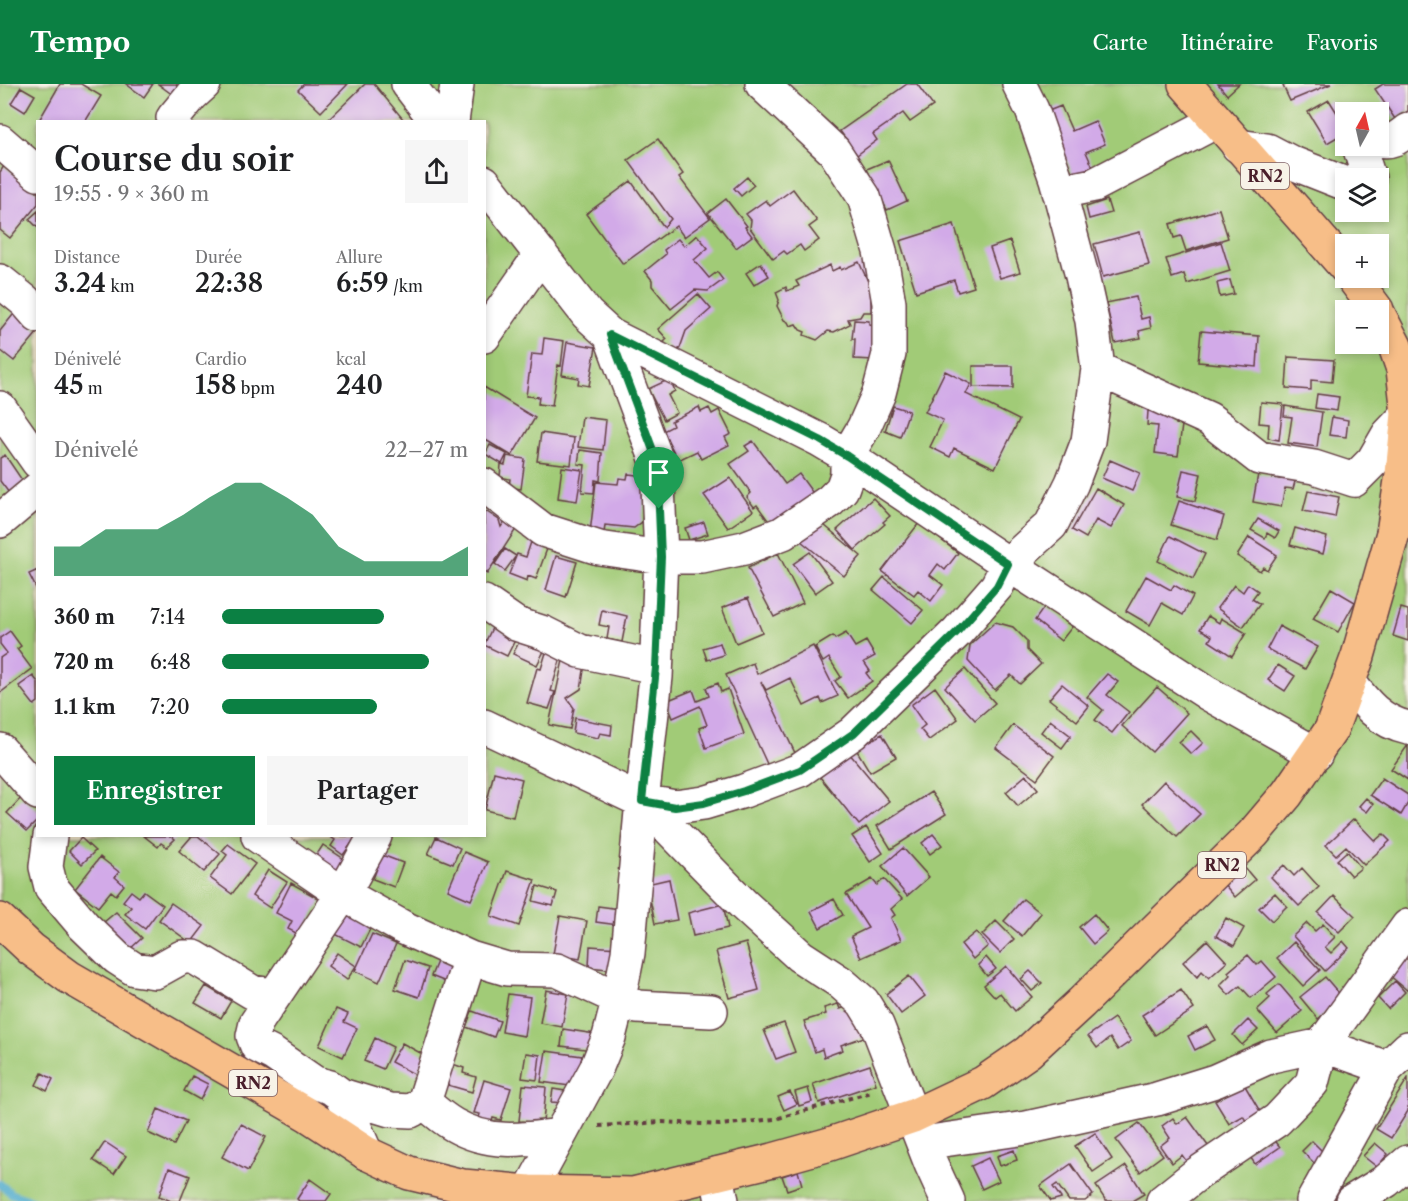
<!DOCTYPE html>
<html lang="fr">
<meta charset="utf-8">
<style>
body{margin:0;font-family:"Libre Caslon Text",serif;background:#f6f6f6;color:#202124;height:100vh;display:flex;flex-direction:column;font-size:22px;white-space:nowrap}
*{box-sizing:border-box;margin:0}
p{font-size:20px;color:#757577}
.icon{flex:none;width:33px;height:33px;fill:none;stroke:currentColor;stroke-width:2;stroke-linecap:round;stroke-linejoin:round}
.map{position:relative;flex:1;overflow:hidden}
.sheet{position:absolute;left:36px;top:36px;width:450px;height:717px;display:flex;flex-direction:column;background:#fff;border-radius:0px;box-shadow:0 3px 9px #0003}
.sheet>*{flex:none}
.needle{width:39px;rotate:8deg}
.buttons{position:absolute;left:1335px;top:18px;display:grid;gap:12px}
.buttons a{display:grid;place-items:center;width:54px;height:54px;border-radius:0px;background:#fff;box-shadow:0 3px 9px #0003;font-size:30px}
.pin{position:absolute;display:grid;place-items:center;width:51px;height:51px;color:#fff;margin:-62px -26px;border-radius:50% 50% 50% 0;rotate:-45deg;box-shadow:0 0 6px #0007}
.pin .icon{rotate:45deg}
.round{display:grid;place-items:center;flex:none;width:63px;height:63px;border-radius:0px;background:#f6f6f6}
.head{display:flex;align-items:center;justify-content:space-between;height:102px;padding:0 18px}
h1{font-size:33px;font-weight:600;line-height:45px}
.stats{display:grid;grid-template-columns:repeat(3,1fr);gap:9px;height:102px;padding:6px 18px}
.stats div{display:grid;align-content:center}
.stats b{font-size:26px;font-weight:600}
.stats small{font-size:16px;font-weight:400}
.stats p{font-size:16px}
.chart{height:168px;padding:12px 18px}
.chart p{display:flex;justify-content:space-between}
.chart svg{width:100%;height:108px;margin-top:6px;fill:#0b8043;opacity:.7}
.cta{display:flex;gap:12px;margin-top:auto;padding:12px 18px}
.cta a{flex:1;height:69px;border-radius:0px;background:#0b8043;color:#fff;font-size:24px;font-weight:600;line-height:69px;text-align:center}
.cta a+a{background:#f6f6f6;color:#202124}
ul{padding:0 18px;list-style:none;font-size:20px}
li{display:grid;grid-template-columns:96px 72px 1fr;align-items:center;height:45px}
li i{height:15px;border-radius:8px;background:#0b8043}
header{display:flex;align-items:center;gap:36px;box-sizing:border-box;height:84px;padding:0 30px;background:#0b8043;color:#fff}
header strong{font-size:28px}
nav{display:flex;gap:33px;margin-inline-start:auto;font-size:21px}
.map>svg:first-child{display:block}
</style>
<header>
<strong>Tempo</strong>
<nav><a>Carte</a><a>Itinéraire</a><a>Favoris</a></nav>
</header>
<div class="map">
<svg width="1408" height="1117" viewBox="0 0 1408 1117">
<rect width="100%" height="100%" fill="#f7f3e8"/>
<filter id="ink" filterUnits="userSpaceOnUse"><feTurbulence type="fractalNoise" baseFrequency=".0167" numOctaves="2"/><feDisplacementMap in="SourceGraphic" scale="12" xChannelSelector="R" yChannelSelector="G"/><feConvolveMatrix kernelMatrix="1 2 1 2 8 2 1 2 1" color-interpolation-filters="sRGB"/></filter>
<filter id="wash" filterUnits="userSpaceOnUse"><feTurbulence type="fractalNoise" baseFrequency=".008" numOctaves="4" result="noise"/><feDisplacementMap in="SourceGraphic" scale="24" xChannelSelector="R" yChannelSelector="G"/><feGaussianBlur stdDeviation="1.35" result="paint"/><feColorMatrix in="noise" values="0 0 0 0 0 0 0 0 0 0 0 0 0 0 0 0 0 1.4 0 .05"/><feComposite in="paint" operator="in"/></filter>
<g filter="url(#wash)">
<rect width="100%" height="100%" fill="#f0e4c9"/>
<path fill="#a1cb77" stroke="#767551" stroke-width="1.5" fill-rule="evenodd" d="M0,0H1408V1117H0ZM1346,28H1378V62H1346ZM38,38H484V752H38ZM1346,94H1378V128H1346ZM1346,160H1378V194H1346ZM1346,226H1378V260H1346Z"/>
<g fill="none" stroke-linecap="round" stroke-linejoin="round">
<path stroke="#50acce" stroke-width="8" d="M0,1100L12,1110L33,1117"/>
</g>
<g id="blocks">
<path fill="#d2aae8" d="M60,0H81L101,12L85,38H38Z
M126,0H153L144,13Z
M158,0H176L183,6L177,14Z
M304,0H348L321,28L298,6Z
M365,0H374L403,35L399,38H331L329,35Z
M907,0H917L933,22L910,38L903,29L873,50L877,56L857,71L840,47Z
M1218,0H1239L1227,11Z
M1287,0H1331L1290,17L1283,2Z
M1383,0H1408V27L1395,35L1375,5Z
M21,3L35,11L25,28L11,19Z
M1329,16L1346,43V48L1327,59L1308,28Z
M1061,22L1072,47L1095,37L1105,60L1086,68L1096,90L1076,98L1046,28Z
M658,55L683,90L679,93L710,134L684,153L676,142L623,180L586,130L631,97L664,143L671,135L628,76Z
M888,76L907,117L887,126L867,85Z
M4,82L38,109V120L10,154L0,146V88Z
M747,93L754,101L741,112L734,104Z
M793,105L817,137L809,143L819,156L804,167L800,161L787,170L784,167L773,175L750,144L751,136L746,130L766,116L770,122Z
M726,115L747,142L745,143L752,152L736,164L708,129Z
M1107,116L1111,129L1089,135L1086,123Z
M1219,125L1228,154L1186,167L1181,152L1174,154L1170,140Z
M38,127V144L29,135Z
M954,140L974,203L958,208L954,196L916,208L900,157Z
M1140,148L1149,181L1103,193L1094,160Z
M697,151L708,164L694,176L709,194L717,188L723,196L708,207L695,206L671,225L652,202V196L645,187L666,170L664,166L678,155L684,162Z
M1010,157L1020,188L1000,194L990,164Z
M1221,158L1230,187L1187,200L1184,190L1172,194L1166,175Z
M859,178L871,204V228H863L860,233L848,235L850,240L834,248L828,247L817,256L804,251L805,248L800,246L796,240L790,242L788,238L784,236L777,222L779,216L776,208L786,203L787,207L799,202L796,197L830,181L832,187L840,183L841,186Z
M761,179L769,192L754,201L746,189Z
M1230,196L1234,210L1220,213L1217,199Z
M698,210L711,225L686,247L680,264L674,270L664,258L667,255L658,245Z
M1136,213L1141,235L1149,233L1151,244L1139,247L1141,254L1115,259L1106,219Z
M17,226L38,248L14,277L0,266V247Z
M854,236L869,237V240L877,241L874,276L854,275L855,255H852Z
M1201,247L1259,252L1257,283L1198,278Z
M544,254L564,257L561,282L558,281L552,322L538,320L539,313L526,312L532,270L542,271Z
M567,258L596,263L589,302L578,300L579,294L562,291Z
M1288,273L1334,276L1332,298L1311,296V306L1286,304Z
M973,282H1013V304L973,303Z
M945,287L971,300L966,310L1019,336L995,384L954,364L950,373L930,363L943,336L925,328Z
M670,295L675,307L668,311L677,329L664,336L648,305Z
M484,303L535,334L512,372L484,355Z
M1317,310L1339,313L1337,327L1315,324Z
M1261,318L1283,320L1279,356L1268,354L1269,340L1259,339Z
M893,322L909,327L900,353L885,347Z
M1285,322L1322,328L1317,363L1288,359L1292,333L1284,332Z
M699,323L701,328L709,324L712,330L719,326L731,350L725,353L729,361L701,375L697,367L678,376L663,347L673,342L671,337Z
M1177,324L1176,340L1182,341L1178,372L1155,369L1158,342L1147,341L1148,327L1168,329Z
M582,333L606,336L603,366L578,363Z
M1332,333L1348,336L1346,353L1329,351Z
M541,349L574,354L571,381L537,377Z
M753,357L785,400L799,390L818,416L775,446L757,421L754,423L747,413L751,409L730,380L749,367L745,362Z
M490,361L507,370L502,380L485,370Z
M580,366L602,369L600,397L595,396L594,409L582,408L585,381L578,380Z
M5,371L24,399L9,409L0,397V374Z
M507,372L525,375L521,405L509,403L510,395L500,393L501,380L505,381Z
M1110,376L1140,389L1132,407L1102,394Z
M562,383L582,386L577,417L558,414Z
M1183,386L1201,390L1195,417L1177,413Z
M1282,387L1297,390L1293,405L1285,404L1281,423L1253,418L1258,390L1280,395Z
M628,390L647,392L642,438L634,444L605,441L604,450L590,449L596,398L618,400L619,394L627,395Z
M730,394L753,427L728,444L704,411Z
M1096,404L1124,421L1111,444L1096,436L1086,454L1072,446Z
M1308,407L1339,413L1335,433L1303,427Z
M873,414L890,432L883,438L885,440L855,466L837,446Z
M1179,417L1224,432L1217,456L1171,441Z
M487,428L499,436L501,443L507,434L518,442L487,490L484,488V429Z
M1258,435L1279,447L1275,454L1267,449L1265,454L1251,446Z
M818,436L861,472L844,492L801,457Z
M704,438L708,450L689,456L685,444Z
M919,439L958,469L945,486L938,480L930,491L943,501L931,517L918,506L914,511L882,487Z
M1295,444L1327,453L1323,470L1290,461Z
M1170,452L1205,470L1193,495L1158,477Z
M1249,453L1277,471L1267,486L1263,483L1260,487L1237,472Z
M531,458L547,465L536,495L528,492L527,497L509,490L517,470L526,473Z
M505,465L516,472L505,487L495,480Z
M810,468L832,497L815,509L793,480Z
M778,469L803,519L774,533L748,484Z
M556,472L577,478L566,513L546,506Z
M38,486V508L29,490Z
M1146,492L1171,506L1174,501L1193,512L1183,531L1162,519L1150,541L1126,527Z
M884,493L923,526L912,539L873,506Z
M1248,500L1258,507L1252,515L1260,520L1243,543L1217,524L1234,501L1243,508Z
M1331,504L1355,518L1338,548L1313,535Z
M748,514L762,548L736,559L722,524Z
M1045,522L1072,543L1061,557L1035,536Z
M1401,524L1408,526V557L1393,552Z
M602,526L627,532L622,558L607,555L609,543L599,541Z
M1208,532L1219,539L1221,534L1246,549L1232,572L1209,557L1212,552L1200,545Z
M995,538L1013,543L1027,557V566L1041,580L1020,600L1011,591L995,606L968,577L970,561Z
M493,542L516,554L507,572L484,561Z
M1279,542L1318,563L1305,585L1267,565Z
M10,547L21,562L17,565L32,585L0,609V574L7,569L0,560V554Z
M846,549L855,563L866,557L875,572L864,578L870,587L866,589L872,597L848,614L835,597L841,593L829,574L823,578L815,563L833,552L835,555Z
M520,556L544,567L537,581L513,570Z
M720,559L724,571L707,576L703,564Z
M548,562L563,567L551,607L555,608L549,625L527,619L537,584L541,585Z
M813,562L838,612L822,619L820,614L804,622L790,594L766,606L761,598L795,669L768,682L726,591L753,579L757,590Z
M563,576L585,580L581,605L567,614L574,624L570,645L549,641Z
M1278,581L1295,592L1285,607L1268,596Z
M965,585L995,619L975,636L945,603Z
M1107,590L1118,598L1107,611L1129,628L1112,649L1095,636L1103,626L1087,613Z
M33,592L38,598V618L34,621L19,602Z
M718,599L721,608L728,605L744,650L706,664L699,644L707,641L700,622L673,634L666,617L693,606L697,617L709,612L706,604Z
M1062,600L1089,622L1077,637L1049,615Z
M935,603L958,635L929,656L920,645L925,641L911,621Z
M1157,603L1187,629L1152,668L1122,642Z
M575,634L612,641L611,651L600,649L598,654L573,649Z
M1050,636L1071,652L1062,664L1041,648Z
M1013,641L1054,672L1037,695L996,664Z
M1191,647L1203,659L1191,670L1179,658Z
M882,650L896,673L870,688L856,665Z
M1408,661V696L1391,685Z
M849,669L889,717L859,741L820,693Z
M494,688L522,695L513,733L485,726Z
M1026,691L1038,705L1018,722L1006,708Z
M1382,694L1408,711V719L1401,731L1370,711Z
M1164,697L1200,730L1177,753L1142,720Z
M931,708L946,730L891,765L877,742Z
M22,713L38,727V736L27,747L7,729Z
M1366,714L1373,720L1367,728L1359,722Z
M1354,735L1375,757L1383,750L1390,757L1364,781L1346,762L1336,771L1326,761Z
M866,743L883,769L870,778L852,752Z
M933,750L942,761L930,770L922,759Z
M144,752H171L175,755L167,763L161,759L158,763Z
M192,752H198L220,770L204,788L179,767Z
M329,752H357L343,771L331,762L335,756Z
M436,753L460,764L453,780L428,770Z
M81,754L95,767L82,780L69,767Z
M228,760L255,780L232,810L210,794L227,771L222,767Z
M323,761L350,779L342,792L314,775Z
M903,764L929,793L907,812L882,782Z
M1347,767L1361,784L1351,792L1337,776Z
M464,768L488,778L471,816L448,806Z
M382,771L403,779L394,803L373,795Z
M100,773L119,788L115,793L124,801L116,811L111,807L98,823L75,805Z
M1284,781L1294,792L1302,784L1319,803L1299,822L1271,793Z
M1244,783L1255,796L1235,813L1224,800Z
M268,786L287,798L270,824L252,812Z
M507,787L535,796L519,842L491,832Z
M669,795L677,836L655,840L647,800Z
M872,795L877,801L884,795L902,815L891,825L895,831L891,834L901,856L861,874L851,852L868,844L846,810Z
M291,799L321,816L302,852L288,845L292,837L276,829Z
M537,802L557,808L553,822L533,817Z
M131,807L139,813L144,807L163,821L145,845L125,830L131,823L123,817Z
M1275,809L1287,822L1272,837L1259,824Z
M1334,812L1355,832L1339,848L1318,829Z
M834,815L843,831L820,844L811,827Z
M1023,815L1041,829L1022,852L1004,837Z
M171,819L204,842L191,859L159,836Z
M723,820L728,844L693,852L688,829Z
M598,822L620,825L618,841L596,838Z
M116,828L142,854L130,865L104,838Z
M341,828L371,843L361,863L331,848Z
M1094,830L1108,847L1093,860L1079,843Z
M560,832L587,837L580,875L553,870Z
M1226,834L1244,844L1234,862L1216,852Z
M996,837L1014,855L1000,869L982,851Z
M1307,839L1315,847L1323,840L1335,853L1325,863L1331,869L1343,857L1349,864L1325,887L1293,852Z
M976,848L988,862L973,875L961,860Z
M372,850L396,860L379,898L355,887Z
M1207,856L1227,878L1209,894L1202,887L1197,893L1183,878Z
M1294,858L1320,886L1303,902L1277,874Z
M746,859L759,906L729,914L716,867Z
M590,862L618,864L616,886L589,883Z
M337,869L356,882L347,896L328,882Z
M1248,871L1257,881L1262,877L1276,893L1251,914L1240,902L1229,911L1220,901L1230,891L1228,888Z
M986,873L996,885L987,892L978,881Z
M1404,873L1408,876V907L1389,891Z
M438,875L458,884L451,900L431,892Z
M405,876L428,884L419,913L395,905Z
M1006,882L1032,913L1015,927L1000,909L995,913L984,901Z
M1030,887L1042,899L1032,907L1021,895Z
M909,892L925,912L901,930L886,910Z
M1325,893L1343,914L1318,935L1300,913Z
M1395,897L1405,908L1388,925L1378,914Z
M1279,900L1302,927L1277,949L1257,926L1270,914L1267,910Z
M206,902L231,917L221,934L195,919Z
M546,906L568,910L562,943L540,939Z
M1181,906L1194,925L1155,951L1142,931Z
M508,910L530,913L524,952L502,948Z
M838,920L840,925L853,921L864,953L841,961L843,966L824,973L822,965L815,968L804,937L826,930L824,924Z
M336,925L348,930L344,938L357,944L343,973L319,962Z
M472,927L500,937L494,953L466,943Z
M1114,934L1131,957L1118,966L1110,954L1097,964L1088,952Z
M1248,936L1258,946L1242,961L1233,951Z
M784,939L795,968L776,975L764,946Z
M1207,942L1215,956L1195,966L1188,952Z
M563,945L595,950L593,966L561,962Z
M375,954L393,963L383,985L364,977Z
M402,959L426,972L416,991L391,978Z
M546,967L582,972L577,1003L541,998Z
M526,969L540,971L537,996L522,994Z
M450,979L464,984L463,989L476,993L472,1008L444,1000Z
M870,981L876,1000L819,1019L813,1000Z
M42,989L53,995L47,1007L36,1001Z
M192,992L208,1000L200,1016L184,1007Z
M1408,994V1027L1391,1054L1376,1045Z
M484,996L511,1004L501,1036L493,1034L491,1041L478,1037L480,1030L474,1029Z
M1244,1000L1265,1036L1251,1045L1243,1032L1229,1040L1215,1017Z
M523,1001L546,1003L543,1039L519,1037Z
M808,1004L812,1018L799,1022L795,1008Z
M553,1005L565,1007L564,1019L551,1018Z
M790,1008L797,1020L784,1026L778,1013Z
M158,1025L186,1037L174,1061L148,1049Z
M1187,1033L1211,1066L1192,1085L1182,1071L1172,1079L1160,1062L1170,1054L1162,1042L1173,1034L1177,1040Z
M1139,1039L1163,1071L1140,1088L1116,1056Z
M241,1040L266,1053L248,1087L222,1073Z
M1095,1049L1112,1075L1093,1088L1075,1062Z
M1271,1051L1280,1063L1255,1080L1246,1067Z
M1312,1057L1327,1072L1317,1082L1302,1067Z
M105,1058L126,1072L114,1090L93,1076Z
M1375,1059L1388,1070L1377,1083L1363,1072Z
M1014,1066L1017,1076L1000,1082L997,1072Z
M988,1074L999,1097L982,1105L971,1082Z
M1071,1080L1093,1111L1085,1117H1069L1057,1100L1053,1103L1061,1114L1051,1117L1040,1102Z
M1126,1082L1144,1110L1132,1117H1106L1096,1102Z
M169,1084L190,1092L180,1117H171L159,1112Z
M798,1087L802,1101L787,1106L782,1092Z
M310,1095L331,1110L326,1117H299L297,1115Z"/>
</g>
</g>
<g filter="url(#ink)">
<use href="#blocks" fill-opacity="0" stroke="#633d43" stroke-width="1.5"/>
<g fill="none" stroke-linecap="round" stroke-linejoin="round">
<g stroke="#633d43" stroke-width="36">
<path id="minor" d="M408,0L437,38
M175,38L173,34L192,11L204,0
M452,38L457,0
M1378,56C1391,59 1398,54 1408,46
M0,57L38,90
M1238,62L1267,66L1290,78L1346,100
M1359,62L1369,94
M484,98L587,230L610,251L820,356L847,372L1008,480L1207,609L1316,670
M1059,108L1094,101L1217,37
M0,197L25,217L38,232
M484,252L541,170
M1098,285L1209,335L1259,374L1314,383L1354,396L1373,377L1388,351L1408,330
M0,324L38,378
M484,401L543,446L599,464L661,473H702L744,464L783,449L830,417L842,405L847,391V372L864,343L879,309L889,270V219L880,167L864,113L834,67L762,0
M0,437L38,405
M484,518L516,540L544,549L580,567L656,583
M1349,598C1365,619 1380,638 1408,644
M484,642L642,717L675,723L704,719L744,707L800,686L853,649L957,548L997,502L1008,480L1051,441L1072,399L1088,357L1098,285L1092,237L1082,192L1056,95L1032,26L1019,0
M0,666L38,709
M642,717L744,821L800,872L840,898L863,918L877,941L931,1080L948,1117
M50,752L46,783L51,803L84,842L117,874L134,885L155,888L182,873H194L252,908L274,911
M258,752L343,810L404,844L470,874L507,885L557,886L637,923L711,927
M341,1011L390,1026L411,1027L424,1018L470,874
M424,1018C433,1026 443,1035 454,1041C489,1061 522,1056 560,1051
M923,1059L1026,1044L1157,1015L1215,997L1271,972L1322,961L1387,984
M366,1069L341,1011L330,1003L315,999L273,970L257,962L253,952L256,939L343,810L375,752
M717,1090L722,1117
M528,1117L529,1108L596,985L609,953L619,914L628,869L642,717L656,593L661,473L657,377L610,251
M1163,1117L1197,1090L1277,1036L1312,999L1322,961L1408,842
M1313,1117L1387,984L1408,964
M1353,1117L1386,1097L1408,1078"/>
</g>
<g stroke="#633d43" stroke-width="36">
<path id="highway" d="M1185,0L1346,184
M1353,194L1377,226
M0,836L31,865L69,893L308,1031L366,1069L409,1089L463,1102L529,1108L633,1110L773,1076L830,1060L913,1032L983,999L1028,968L1081,919L1253,750L1287,710L1331,646L1358,572L1373,519L1393,449L1402,390L1408,330L1403,285L1395,262L1378,229"/>
</g>
<path stroke="#633d43" stroke-width="4" stroke-dasharray="4.5 4.5" stroke-linecap="butt" d="M599,1042L662,1038L720,1041L775,1035L872,1008"/>
<use href="#minor" stroke="#fff" stroke-width="33"/>
<use href="#highway" stroke="#f7be88" stroke-width="33"/>
</g>
</g>
<g fill="none" stroke-linecap="round" stroke-linejoin="round" filter="url(#ink)">
<g stroke="#fff" stroke-width="12">
<path id="route" d="M610,251L820,356L847,372L1008,480L997,502L957,548L854,649L800,686L744,707L704,719L675,723L642,717L656,584L661,473L657,377Z"/>
</g>
<use href="#route" stroke="#0b8043" stroke-width="8"/>
</g>
<g text-anchor="middle" stroke-width="4.5" stroke-linejoin="round" paint-order="stroke">
<g fill="#f7f3e8" stroke="#7e5f64" stroke-width="1.5">
<rect x="1241" y="79" width="48" height="26" rx="4.5"/>
<rect x="1198" y="768" width="48" height="26" rx="4.5"/>
<rect x="229" y="986" width="48" height="26" rx="4.5"/>
</g>
<g font-size="16" font-weight="bold" fill="#4a1f2b">
<text x="1265" y="98">RN2</text>
<text x="1222" y="787">RN2</text>
<text x="253" y="1005">RN2</text>
</g>
</g>
</svg>
<div class="buttons">
<a><svg class="needle" viewBox="-14 -14 28 28"><path d="M0-13l5 13h-10z" fill="#e53935"/><path d="M0 13l5-13h-10z" fill="#757577"/></svg></a>
<a><svg class="icon" aria-label="layers" viewBox="0 0 24 24"><path d="M12 4l9 5-9 5-9-5zM3 14l9 5 9-5"/></svg></a>
<a>+</a>
<a>−</a>
</div>
<div class="pin" style="left:659px;top:425px;background:#1e9e55"><svg class="icon" aria-label="arrive" viewBox="0 0 24 24"><path d="M6 21V4h12l-3 4 3 4H6"/></svg></div>
<section class="sheet">
<div class="head"><div><h1>Course du soir</h1><p>19:55 · 9 × 360 m</p></div><a class="round"><svg class="icon" aria-label="share" viewBox="0 0 24 24"><path d="M12 15V3M7 8l5-5 5 5M5 13v7h14v-7"/></svg></a></div>
<div class="stats">
<div><p>Distance</p><b>3.24<small> km</small></b></div>
<div><p>Durée</p><b>22:38</b></div>
<div><p>Allure</p><b>6:59<small> /km</small></b></div>
</div>
<div class="stats">
<div><p>Dénivelé</p><b>45<small> m</small></b></div>
<div><p>Cardio</p><b>158<small> bpm</small></b></div>
<div><p>kcal</p><b>240</b></div>
</div>
<div class="chart"><p><span>Dénivelé</span>22–27 m</p>
<svg viewBox="0 0 160 44" preserveAspectRatio="none"><path d="M0 44V32L10 32L20 25L30 25L40 25L50 19L60 12L70 6L80 6L90 12L100 19L110 32L120 38L130 38L140 38L150 38L160 32V44z"/></svg>
</div>
<ul>
<li><b>360 m</b>7:14<i style="width:66%"></i></li>
<li><b>720 m</b>6:48<i style="width:84%"></i></li>
<li><b>1.1 km</b>7:20<i style="width:63%"></i></li>
</ul>
<div class="cta"><a>Enregistrer</a><a>Partager</a></div>
</section>
</div>
